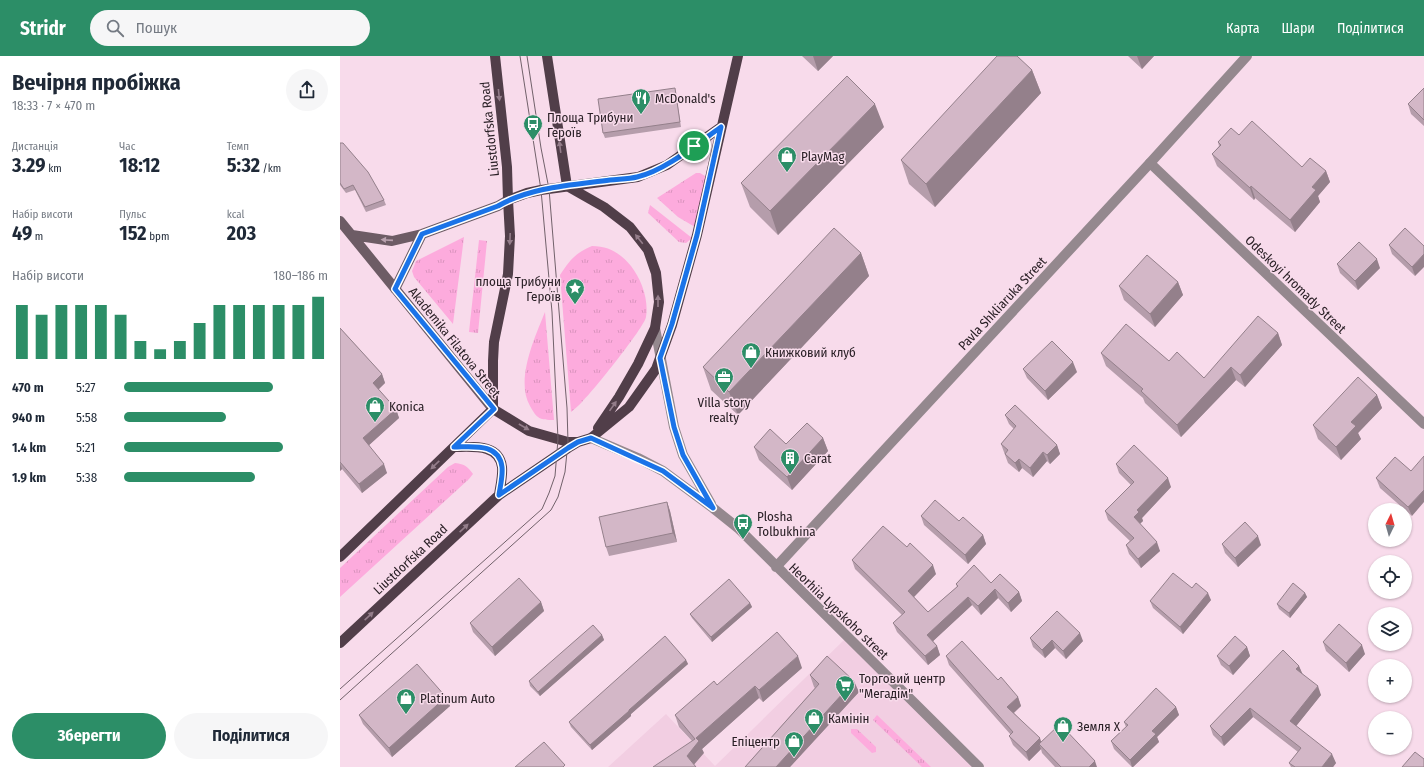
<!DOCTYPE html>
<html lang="uk">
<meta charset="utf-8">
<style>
body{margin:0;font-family:"Fira Sans Condensed",sans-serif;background:#f6f6f7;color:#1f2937;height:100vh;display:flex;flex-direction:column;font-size:15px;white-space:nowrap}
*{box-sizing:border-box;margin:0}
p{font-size:13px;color:#747a83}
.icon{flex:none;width:22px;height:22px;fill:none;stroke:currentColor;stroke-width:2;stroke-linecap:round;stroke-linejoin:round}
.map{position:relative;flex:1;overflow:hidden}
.details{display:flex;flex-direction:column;background:#fff;width:340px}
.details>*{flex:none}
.needle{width:26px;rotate:5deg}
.buttons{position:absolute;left:1028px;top:447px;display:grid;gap:8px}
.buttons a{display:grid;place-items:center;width:44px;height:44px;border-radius:50%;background:#fff;box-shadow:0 1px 3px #0004;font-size:20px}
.pin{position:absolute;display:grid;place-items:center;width:34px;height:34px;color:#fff;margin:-17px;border:2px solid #fff;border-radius:50%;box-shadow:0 1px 4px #0007}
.round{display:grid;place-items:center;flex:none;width:42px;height:42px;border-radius:21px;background:#f6f6f7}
.head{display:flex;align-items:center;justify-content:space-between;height:68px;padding:0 12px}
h1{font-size:22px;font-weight:700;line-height:30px}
.metrics{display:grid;grid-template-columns:repeat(3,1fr);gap:6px;height:68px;padding:4px 12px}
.metrics div{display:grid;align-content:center}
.metrics b{font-size:20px;font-weight:700}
.metrics small{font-size:11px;font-weight:400}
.metrics p{font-size:11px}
.chart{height:112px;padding:8px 12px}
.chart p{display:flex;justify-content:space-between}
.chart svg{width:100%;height:72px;margin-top:4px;stroke:#2c8e67;stroke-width:6}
.cta{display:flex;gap:8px;margin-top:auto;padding:8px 12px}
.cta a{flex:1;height:46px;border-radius:24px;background:#2c8e67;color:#fff;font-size:16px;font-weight:700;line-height:46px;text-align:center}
.cta a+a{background:#f6f6f7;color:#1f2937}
ul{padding:0 12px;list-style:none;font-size:13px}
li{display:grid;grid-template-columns:64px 48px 1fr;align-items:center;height:30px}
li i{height:10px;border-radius:5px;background:#2c8e67}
header{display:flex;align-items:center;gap:24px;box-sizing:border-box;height:56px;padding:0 20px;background:#2c8e67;color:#fff}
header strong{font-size:19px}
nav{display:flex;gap:22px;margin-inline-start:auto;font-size:14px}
.search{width:280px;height:36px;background:#f6f6f7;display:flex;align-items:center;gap:10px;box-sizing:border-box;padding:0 14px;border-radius:22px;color:#747a83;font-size:15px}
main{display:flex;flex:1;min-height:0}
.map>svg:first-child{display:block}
</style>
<header>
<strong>Stridr</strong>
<div class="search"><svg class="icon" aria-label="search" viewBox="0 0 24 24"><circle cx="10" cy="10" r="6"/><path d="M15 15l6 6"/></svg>Пошук</div>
<nav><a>Карта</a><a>Шари</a><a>Поділитися</a></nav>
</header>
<main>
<section class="details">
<div class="head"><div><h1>Вечірня пробіжка</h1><p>18:33 · 7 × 470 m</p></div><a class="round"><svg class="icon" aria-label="share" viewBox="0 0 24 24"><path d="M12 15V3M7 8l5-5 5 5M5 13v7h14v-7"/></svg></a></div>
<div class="metrics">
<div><p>Дистанція</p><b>3.29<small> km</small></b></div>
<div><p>Час</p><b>18:12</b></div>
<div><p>Темп</p><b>5:32<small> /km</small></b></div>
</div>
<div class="metrics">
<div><p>Набір висоти</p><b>49<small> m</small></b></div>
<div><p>Пульс</p><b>152<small> bpm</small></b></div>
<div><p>kcal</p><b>203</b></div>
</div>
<div class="chart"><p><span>Набір висоти</span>180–186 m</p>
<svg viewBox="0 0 160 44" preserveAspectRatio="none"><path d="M5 44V11M15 44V17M25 44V11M35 44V11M45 44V11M55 44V17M65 44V33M75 44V38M85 44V33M95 44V22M105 44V11M115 44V11M125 44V11M135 44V11M145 44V11M155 44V6"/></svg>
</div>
<ul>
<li><b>470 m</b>5:27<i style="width:73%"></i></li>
<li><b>940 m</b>5:58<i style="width:50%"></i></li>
<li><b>1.4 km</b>5:21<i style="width:78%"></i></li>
<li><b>1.9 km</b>5:38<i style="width:64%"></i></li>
</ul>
<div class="cta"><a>Зберегти</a><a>Поділитися</a></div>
</section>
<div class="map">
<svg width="1084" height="711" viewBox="0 0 1084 711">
<defs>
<pattern id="grass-tufts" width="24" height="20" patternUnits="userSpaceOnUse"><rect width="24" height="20" fill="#fdabdd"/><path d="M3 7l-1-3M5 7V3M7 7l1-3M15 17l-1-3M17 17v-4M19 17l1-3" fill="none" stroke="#d993be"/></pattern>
</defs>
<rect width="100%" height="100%" fill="#f8dbeb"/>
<path fill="#f2cee2" d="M505,583L636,711H268L326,658L375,710Z"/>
<path fill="url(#grass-tufts)" d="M356,117H360L365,120L367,126L355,171L338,161L317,142Z
M310,149L352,182L346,187L339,186L308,157Z
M124,181L113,268L74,221L72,215L76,205Z
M139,184L147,185L138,277L129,276Z
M252,190C269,190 280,197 291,210C301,223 309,243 306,261C304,272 253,335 242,346C239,349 235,353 231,356L220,219C231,203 234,198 252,190Z
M205,256L214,364C200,364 197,363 190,350C175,324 195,281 205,256Z
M115,407C125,408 128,411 133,418L129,423L0,541V512L108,411Z
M537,659L591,711H582L533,664Z
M511,673H517L536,691V696L532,697L511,677Z"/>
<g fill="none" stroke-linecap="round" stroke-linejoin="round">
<path stroke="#94888e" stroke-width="10" d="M810,107L1084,368"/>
<path stroke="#94888e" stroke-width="10" d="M315,272L334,371L343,399L371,448
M251,382L298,402L323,415L373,452L398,472L639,711
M436,511L810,107L907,0"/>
<path stroke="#6d5c65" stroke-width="10" d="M0,165L153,353
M12,179L52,185L82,178L158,150L168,144
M55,233L82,178"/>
<path stroke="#513e49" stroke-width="10" d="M207,0L227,130
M227,130L264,151L290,171L308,194L316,217L319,246L315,272L298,308L279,341L258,372
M168,144L187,137L201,134L298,121L327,109L381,71
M153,353V305L154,286L168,218L170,180L168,144L167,111L155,0
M153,353L189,375L228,386H238
M114,391C131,391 159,387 162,411C163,420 160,431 159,439
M0,501L153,353
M0,587L159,439L228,392L238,386L251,382L289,351L316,313L332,269L357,179L398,0"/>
<path stroke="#71616a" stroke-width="1" d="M0,633L202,453L209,437L215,420L218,383L212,256L201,134L180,0
M0,644L211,454L218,441L225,416L228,386L227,352L209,133L201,92L187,0"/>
</g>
<path fill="#b59dab" d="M462,0H493L478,15Z
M788,0H814L802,13Z
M692,14L701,37L595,151L569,128L561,104Z
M1084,32V70L1071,58L1068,48Z
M336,37L341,71L265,82L263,77Z
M544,71L438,179L410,151L401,127Z
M878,86L962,111L986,115L990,126L978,140L980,146L955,176L915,142L914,144L877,110L872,98L879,90Z
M0,87L44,144L46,149L26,156L15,134L6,137L0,129Z
M1065,172L1075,220L1052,198L1049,189Z
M521,197L529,220L398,359L371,334L363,311Z
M997,208L1040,212L1018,234L1000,217Z
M838,226L843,239L815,271L784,244L779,230Z
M0,272L42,318L45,327L38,333L56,353L59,362L29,389L47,417L22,437L2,413L0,415Z
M938,277L942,289L905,331L896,324L841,381L805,347L803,342L766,310L761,297L829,305L864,322Z
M683,313L737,316L708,344L687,322Z
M1037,339L1042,352L1018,377L1021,383L1001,404L978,383L973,369Z
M665,359L717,389L720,398L710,408L707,405L693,421L682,412L679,416L668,407L661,388L674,373L669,368Z
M483,382L488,395L452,434L419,404L414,391L446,388Z
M1055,401L1072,460L1040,432L1036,422Z
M776,408L831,431L802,462L803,465L800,468L820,495L801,512L789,498L786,489L790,485L768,464L765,455L791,429L779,417Z
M327,446L330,455L337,486L269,500L266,491Z
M581,460L643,479L646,488L628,508L584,469Z
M882,488L921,489L898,511L885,497Z
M512,504L596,518L574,541L588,556L617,531L616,528L651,527L679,536L682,545L671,556L658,542L641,559L632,549L593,585L597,590L600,599L588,609L557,576L553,567L562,559L515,513Z
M852,532L871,544L843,578L813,552L810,545Z
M965,537L967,541L950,562L939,553L937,548Z
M201,546L204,555L155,600L133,576L130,567Z
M410,547L412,551L372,586L352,562L350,558Z
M262,579L264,584L200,640L190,630L189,625Z
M690,582L743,585L726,603L715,592L705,602L693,591Z
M983,586L1025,598L1009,616L986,595Z
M907,591L910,600L893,619L881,609L877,600Z
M606,600L658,624L678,641L681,650L674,657L701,686L757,711H715L702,697L701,693L689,705L673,689L669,680L671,679L609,609Z
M346,604L348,608L291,658V660L252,694L231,671L229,666Z
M959,610L962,618L981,639L956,670L996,707L993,711H951L949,707L958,696L913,661L884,690L873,679L870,670Z
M462,612L423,646L419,642L362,693L364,697L352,685L339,671L335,659L377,629Z
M470,619L519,636L450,711H405L475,632L474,631Z
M106,641L110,650L52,701L23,668L19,659Z
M836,651L839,659L817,681L819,686L793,711H792L774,693L771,685L786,671L784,666Z"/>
<path fill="#94808b" d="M473,0H493L478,15Z
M797,0H814L802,13Z
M692,14L701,37L595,151L586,128Z
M535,48L544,71L438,179L430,155Z
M986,115L990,126L978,140L980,146L955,176L950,164L972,131Z
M911,130L915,142L914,144L910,132Z
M521,197L529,220L398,359L389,336Z
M1084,198V211L1075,220L1072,211Z
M1037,203L1040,212L1018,234L1015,225Z
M838,226L843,239L815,271L810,258Z
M938,277L942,289L905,331L900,319Z
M733,306L737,316L708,344L705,335Z
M891,311L896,324L841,381L837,369Z
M42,318L45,327L36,336L33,327Z
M1037,339L1042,352L1018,377L1021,383L1001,404L996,391L1011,366Z
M56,353L59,362L27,391L23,382Z
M483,382L488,395L452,434L447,421Z
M717,389L720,398L710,408L707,399Z
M703,396L707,405L693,421L690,412Z
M679,403L682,412L679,416L675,407Z
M0,407L2,413L0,415Z
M44,408L47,417L22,437L19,428Z
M828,422L831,431L802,462L803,465L797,470L794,461L797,454Z
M1084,434V446L1072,460L1068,451Z
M327,446L330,455L337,486L333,477Z
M643,479L646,488L628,508L625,499Z
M918,480L921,489L898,511L895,502Z
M817,486L820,495L801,512L798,503Z
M593,509L596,518L571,544L568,535Z
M655,533L658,542L641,559L638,550Z
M679,536L682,545L671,556L668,547Z
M868,537L871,544L843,578L840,571Z
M965,537L967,541L950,562L949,557Z
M628,541L632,549L590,588L587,579Z
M201,546L204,555L155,600L152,591Z
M410,547L412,551L372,586L371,581Z
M740,577L743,585L726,603L723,595Z
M262,579L264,584L200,640L198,636Z
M712,584L715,592L705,602L702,594Z
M1022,589L1025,598L1009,616L1006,607Z
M597,590L600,599L588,609L585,600Z
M907,591L910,600L893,619L889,610Z
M458,600L462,612L423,646L419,634Z
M346,604L348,608L291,658V660L252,694L250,689L289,654Z
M959,610L963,619L956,613Z
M514,625L519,636L450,711H436Z
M415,630L419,642L362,693L364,697L352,711L347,700L356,682Z
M978,630L981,639L953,674L950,665Z
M106,641L110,650L52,701L49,692Z
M678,641L681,650L670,660L667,651Z
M836,651L839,659L817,681L819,686L793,711H792L790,704L812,675Z
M910,652L913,661L884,690L881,681Z
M700,682L703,691L699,688L701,693L689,705L686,696Z
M992,698L996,707L993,711H982Z
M755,705L757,711H749Z"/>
<path fill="#d3b7c7" stroke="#94808b" d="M657,0H677L692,14L586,128L561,104Z
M507,20L535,48L430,155L401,127Z
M335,32L340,66L263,77L258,43Z
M1084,32V64L1068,48Z
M912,65L962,111L970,102L986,115L972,131L976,134L950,164L911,130L910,132L872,98L881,89L878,86L891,72L899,79Z
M0,87H3L28,116L44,144L25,151L13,129L4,133L0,127Z
M494,172L521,197L389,336L363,311Z
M1065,172L1084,190V198L1072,211L1049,189Z
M1019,186L1037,203L1015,225L997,208Z
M807,199L838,226L810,258L779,230Z
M918,260L938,277L900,319L891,311L837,369L801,335L803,333L761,297L786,268L829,305L837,296L864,322Z
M0,272L42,318L33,327L56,353L23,382L44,408L19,428L0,406Z
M712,285L733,306L705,335L683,313Z
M1018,321L1037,339L1011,366L1016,370L996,391L973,369Z
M675,349L717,389L707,399L703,396L690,412L679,403L675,407L665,398L668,394L661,388L676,370L665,359Z
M467,367L483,382L447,421L414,391L430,373L446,388Z
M794,389L828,422L797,454L799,456L794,461L817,486L798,503L786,489L794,482L765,455L794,426L776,408Z
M1084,400V434L1068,451L1036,422L1055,401L1071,415Z
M595,444L619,465L623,461L643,479L625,499L581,460Z
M327,446L333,477L266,491L259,461Z
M905,466L918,480L895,502L882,488Z
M543,470L567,491L570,487L593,509L568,535L588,556L618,530L616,528L634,509L651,527L660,518L679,536L668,547L655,533L638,550L628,541L587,579L597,590L585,600L553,567L565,556L512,504Z
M833,517L852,532L856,527L868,537L840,571L810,545Z
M179,522L201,546L152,591L130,567Z
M389,523L410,547L371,581L350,558Z
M953,527L965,537L949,557L937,548Z
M717,555L740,577L723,595L712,584L702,594L690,582Z
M999,568L1022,589L1006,607L983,586Z
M253,569L262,579L198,636L189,625Z
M437,576L458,600L419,634L415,630L356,682L359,685L347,700L356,711H313L355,683L335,659L374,625L377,629Z
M325,580L346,604L289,654V655L250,689L229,666Z
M895,580L907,591L889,610L877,600Z
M622,585L658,624L661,621L678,641L667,651L700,682L686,696L669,680L673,676L606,600Z
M943,594L959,610L956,613L978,630L950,665L992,698L982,711H955L949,707L961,692L910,652L881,681L870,670Z
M487,600L514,625L436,711H405L479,628L470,619Z
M77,608L106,641L49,692L19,659Z
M816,632L836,651L812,675L816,678L790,704L771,685L788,669L784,666Z
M720,668L755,705L749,711H721L699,688Z
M204,686L225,709L223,711H175Z
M1075,696L1084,703V711H1062Z"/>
<defs><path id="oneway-solid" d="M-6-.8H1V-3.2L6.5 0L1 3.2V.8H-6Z"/></defs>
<g fill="#947d8a">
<use href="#oneway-solid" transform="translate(159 39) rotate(84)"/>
<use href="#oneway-solid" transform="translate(220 91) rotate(-98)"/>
<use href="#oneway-solid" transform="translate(170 183) rotate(92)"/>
<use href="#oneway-solid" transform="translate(299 183) rotate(-129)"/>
<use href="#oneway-solid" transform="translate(318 245) rotate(-90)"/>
<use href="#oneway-solid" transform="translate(273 350) rotate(-55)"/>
<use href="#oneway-solid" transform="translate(184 371) rotate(30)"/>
<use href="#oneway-solid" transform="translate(95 409) rotate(136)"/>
<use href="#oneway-solid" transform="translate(124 472) rotate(-43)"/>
<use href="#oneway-solid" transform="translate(29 560) rotate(-43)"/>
</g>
<use fill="#b9a2af" href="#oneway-solid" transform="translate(47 184) rotate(-176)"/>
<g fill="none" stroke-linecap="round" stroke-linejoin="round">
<g stroke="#fff" stroke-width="8">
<path id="route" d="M381,71L357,179L332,268L320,302L334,371L343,399L373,452L323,415L251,382L238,386L228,392L159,439C160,431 163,420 162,411C159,386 131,391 114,391L154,353L55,233L82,178L158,150C191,131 232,129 270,124C279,123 289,123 297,121C325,115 358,87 381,71Z"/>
</g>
<use href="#route" stroke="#1a73e8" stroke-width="5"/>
</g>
<defs>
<g id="restaurant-pin" transform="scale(1)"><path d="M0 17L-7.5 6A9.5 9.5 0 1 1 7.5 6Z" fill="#2c8e67" stroke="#f8dbeb"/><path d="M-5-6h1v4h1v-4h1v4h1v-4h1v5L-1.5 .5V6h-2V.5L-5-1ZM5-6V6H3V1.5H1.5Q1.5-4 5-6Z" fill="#fff"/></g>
<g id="bus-pin" transform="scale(1)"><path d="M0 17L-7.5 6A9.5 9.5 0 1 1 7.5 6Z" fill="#2c8e67" stroke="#f8dbeb"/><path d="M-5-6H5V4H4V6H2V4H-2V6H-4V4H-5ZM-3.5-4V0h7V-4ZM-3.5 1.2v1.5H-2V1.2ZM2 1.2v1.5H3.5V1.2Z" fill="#fff"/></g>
<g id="shop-pin" transform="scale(1)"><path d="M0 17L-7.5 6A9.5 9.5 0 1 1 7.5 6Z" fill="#2c8e67" stroke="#f8dbeb"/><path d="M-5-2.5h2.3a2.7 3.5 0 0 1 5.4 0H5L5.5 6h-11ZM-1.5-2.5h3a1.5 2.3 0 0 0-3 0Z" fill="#fff"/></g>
<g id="sight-pin" transform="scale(1)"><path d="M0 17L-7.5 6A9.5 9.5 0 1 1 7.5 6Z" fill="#2c8e67" stroke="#f8dbeb"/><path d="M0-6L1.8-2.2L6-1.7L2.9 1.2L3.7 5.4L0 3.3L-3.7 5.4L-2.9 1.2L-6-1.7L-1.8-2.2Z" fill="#fff"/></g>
<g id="office-pin" transform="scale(1)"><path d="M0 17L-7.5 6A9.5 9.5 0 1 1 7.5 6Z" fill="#2c8e67" stroke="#f8dbeb"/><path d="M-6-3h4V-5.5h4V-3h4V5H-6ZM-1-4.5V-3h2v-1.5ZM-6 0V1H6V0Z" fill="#fff"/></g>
<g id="building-pin" transform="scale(1)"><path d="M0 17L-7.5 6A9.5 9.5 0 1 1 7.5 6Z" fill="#2c8e67" stroke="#f8dbeb"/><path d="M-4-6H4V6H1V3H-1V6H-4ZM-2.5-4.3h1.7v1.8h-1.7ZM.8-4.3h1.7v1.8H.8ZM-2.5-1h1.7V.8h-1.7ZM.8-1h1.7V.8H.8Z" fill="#fff"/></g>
<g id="supermarket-pin" transform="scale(1)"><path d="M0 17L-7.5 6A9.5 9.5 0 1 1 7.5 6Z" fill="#2c8e67" stroke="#f8dbeb"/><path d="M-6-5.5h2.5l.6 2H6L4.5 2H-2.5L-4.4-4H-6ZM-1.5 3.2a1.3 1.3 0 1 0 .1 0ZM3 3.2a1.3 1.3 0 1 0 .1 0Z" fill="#fff"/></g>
</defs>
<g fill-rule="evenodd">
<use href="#restaurant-pin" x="301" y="42"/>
<use href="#bus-pin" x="193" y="68"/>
<use href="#shop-pin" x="447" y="100"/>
<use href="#sight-pin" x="235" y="232"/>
<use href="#shop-pin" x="411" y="296"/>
<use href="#office-pin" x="384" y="321"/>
<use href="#shop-pin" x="35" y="350"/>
<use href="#building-pin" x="450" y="402"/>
<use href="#bus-pin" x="403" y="467"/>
<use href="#supermarket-pin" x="505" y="629"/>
<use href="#shop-pin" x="66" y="642"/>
<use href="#shop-pin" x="474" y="662"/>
<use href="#shop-pin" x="723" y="670"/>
<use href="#shop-pin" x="454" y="685"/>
</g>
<g text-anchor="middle" stroke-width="3" stroke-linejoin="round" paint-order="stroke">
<g font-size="13" fill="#2a2026" stroke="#f8dbeb" text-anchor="start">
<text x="315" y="47">McDonald's</text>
<text x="207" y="66">Площа Трибуни<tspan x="207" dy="15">Героїв</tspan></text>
<text x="461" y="105">PlayMag</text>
<text x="221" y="230" text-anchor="end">площа Трибуни<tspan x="221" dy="15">Героїв</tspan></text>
<text x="425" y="301">Книжковий клуб</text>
<text x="384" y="351" text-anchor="middle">Villa story<tspan x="384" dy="15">realty</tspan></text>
<text x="49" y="355">Konica</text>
<text x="464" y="407">Carat</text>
<text x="417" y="465">Plosha<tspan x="417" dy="15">Tolbukhina</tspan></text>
<text x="519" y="627">Торговий центр<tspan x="519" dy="15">"Мегадім"</tspan></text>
<text x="80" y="647">Platinum Auto</text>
<text x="488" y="667">Камінін</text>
<text x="737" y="675">Земля Х</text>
<text x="440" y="690" text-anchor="end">Епіцентр</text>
</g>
<g font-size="13" fill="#2a2026" stroke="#f8dbeb">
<text transform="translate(149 73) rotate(-96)" y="5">Liustdorfska Road</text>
<text transform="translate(956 228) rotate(44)" y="5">Odeskoyi hromady Street</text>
<text transform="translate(662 247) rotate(-47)" y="5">Pavla Shkliaruka Street</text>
<text transform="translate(115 286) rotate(51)" y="5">Akademika Filatova Street</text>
<text transform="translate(70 503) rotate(-43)" y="5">Liustdorfska Road</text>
<text transform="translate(499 555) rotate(44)" y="5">Heorhiia Lypskoho street</text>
</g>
</g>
</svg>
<div class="buttons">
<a><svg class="needle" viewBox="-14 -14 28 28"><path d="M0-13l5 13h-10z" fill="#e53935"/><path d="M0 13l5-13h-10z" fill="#747a83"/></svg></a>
<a><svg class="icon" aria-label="locate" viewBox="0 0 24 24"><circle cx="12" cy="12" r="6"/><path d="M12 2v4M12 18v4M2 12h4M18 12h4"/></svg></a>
<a><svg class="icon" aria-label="layers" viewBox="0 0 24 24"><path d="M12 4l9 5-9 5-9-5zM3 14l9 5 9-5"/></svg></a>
<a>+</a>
<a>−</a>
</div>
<div class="pin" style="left:354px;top:90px;background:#1e9e55"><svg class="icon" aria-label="arrive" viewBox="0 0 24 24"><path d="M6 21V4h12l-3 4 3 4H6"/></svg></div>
</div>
</main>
